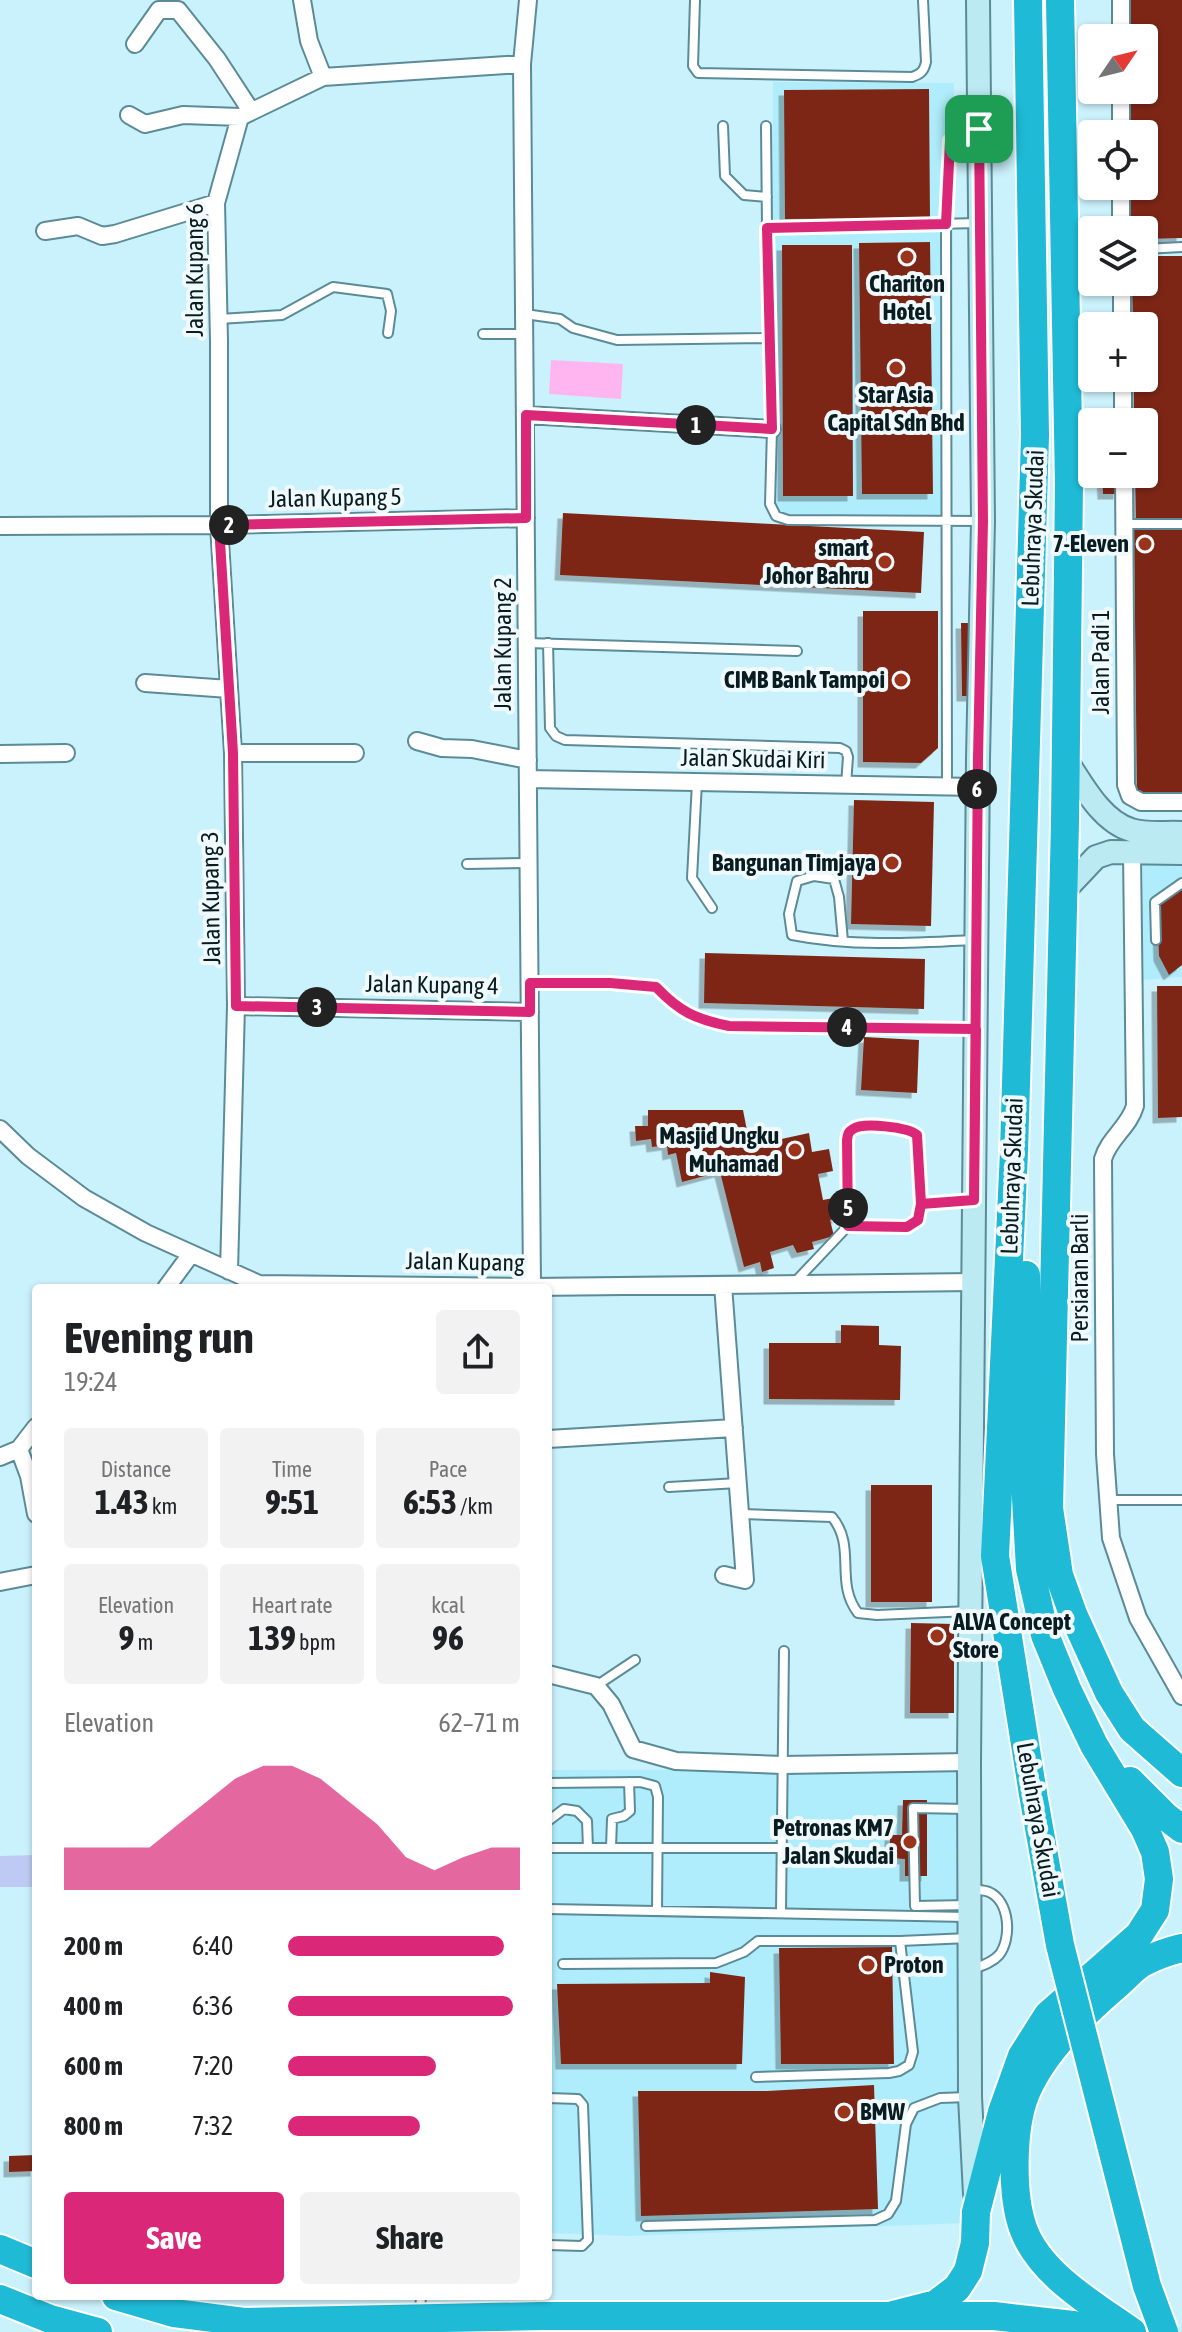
<!DOCTYPE html>
<meta charset="utf-8">
<style>
body{margin:0;font-family:"Asap Condensed",sans-serif;background:#f2f2f2;color:#202124;height:100vh;display:flex;flex-direction:column;font-size:30px;white-space:nowrap}
*{box-sizing:border-box;margin:0}
p{font-size:26px;color:#757577}
.icon{flex:none;width:44px;height:44px;fill:none;stroke:currentColor;stroke-width:2;stroke-linecap:round;stroke-linejoin:round}
.map{position:relative;flex:1;overflow:hidden}
.sheet{position:absolute;left:32px;top:1284px;width:520px;height:1016px;display:flex;flex-direction:column;background:#fff;border-radius:8px;box-shadow:0 2px 6px #0004}
.sheet>*{flex:none}
.needle{width:52px;rotate:55deg}
.controls{position:absolute;left:1078px;top:24px;display:grid;gap:16px}
.controls a{display:grid;place-items:center;width:80px;height:80px;border-radius:8px;background:#fff;box-shadow:0 2px 6px #0004;font-size:40px}
.pin{position:absolute;display:grid;place-items:center;width:68px;height:68px;color:#fff;margin:-34px;border-radius:16px;box-shadow:0 4px 12px #0006}
.km{position:absolute;width:40px;height:40px;margin:-20px;border-radius:50%;background:#222;color:#fff;font-size:22px;line-height:40px;text-align:center}
.round{display:grid;place-items:center;flex:none;width:84px;height:84px;border-radius:8px;background:#f2f2f2}
.head{display:flex;align-items:center;justify-content:space-between;height:136px;padding:0 32px}
h1{font-size:44px;font-weight:700;line-height:60px}
.figures{display:grid;grid-template-columns:repeat(3,1fr);gap:12px;height:136px;padding:8px 32px}
.figures div{display:grid;align-content:center;border-radius:8px;background:#f2f2f2;text-align:center}
.figures b{font-size:34px;font-weight:700}
.figures small{font-size:22px;font-weight:400}
.figures p{font-size:22px}
.chart{height:224px;padding:16px 32px}
.chart p{display:flex;justify-content:space-between}
.chart svg{width:100%;height:144px;margin-top:8px;fill:#db2777;opacity:.7}
.button{display:flex;gap:16px;margin-top:auto;padding:16px 32px}
.button a{flex:1;height:92px;border-radius:8px;background:#db2777;color:#fff;font-size:32px;font-weight:700;line-height:92px;text-align:center}
.button a+a{background:#f2f2f2;color:#202124}
ul{padding:0 32px;list-style:none;font-size:26px}
li{display:grid;grid-template-columns:128px 96px 1fr;align-items:center;height:60px}
li i{height:20px;border-radius:10px;background:#db2777}
.map>svg:first-child{display:block}
</style>
<div class="map">
<svg width="1182" height="2332" viewBox="0 0 1182 2332">
<defs>
<filter id="shadow"><feDropShadow dx="-5.5" dy="5.5" stdDeviation="0" flood-color="#0004"/></filter>
</defs>
<rect width="100%" height="100%" fill="#caf2fc"/>
<path fill="#b0edfc" d="M773,82L954,83L951,515L790,514L779,512L775,504L777,422L772,220Z
M1182,864V977L1143,980V865Z
M958,1769V2092L966,2223L628,2236L548,2233V1770Z"/>
<path fill="#ffb5ef" d="M551,360L623,364L621,399L549,394Z"/>
<path fill="#bfcaf4" d="M36,1855V1887H0V1856Z"/>
<path fill="#7d2815" filter="url(#shadow)" d="M1126,0H1182V238L1144,239V230H1130L1129,186H1144V134H1128L1127,90H1144V38H1127Z
M929,89L930,218L785,219L784,90Z
M930,242L933,494H862L859,243Z
M782,245H852L853,496H783Z
M1144,256H1182V518L1136,519L1135,474H1144V422H1134V378H1144V326H1133L1132,282H1144Z
M1102,474H1119V494H1103Z
M563,513L924,532L921,593L560,575Z
M1182,529V796H1137L1134,530Z
M863,611H938V748L921,763L863,762Z
M961,623H972L973,696H962Z
M854,800L934,802L931,926L851,924Z
M1182,887V965L1169,975L1159,956L1157,904Z
M705,953L925,959L924,1009L704,1003Z
M1157,986H1182V1117L1158,1118Z
M864,1037L919,1040L917,1093L861,1090Z
M648,1110H743L750,1146L809,1133L812,1152L829,1149L833,1171L818,1174L823,1200L833,1198L838,1218L830,1220L834,1236L812,1242L814,1249L797,1253L793,1245L770,1252L774,1268L762,1272L760,1262L744,1267L720,1172L682,1182L676,1153L668,1155L667,1145L652,1147L651,1139L636,1141L635,1126H648Z
M841,1325L879,1326V1345L901,1346L900,1400L769,1399V1343H841Z
M871,1485H932V1602H871Z
M911,1623L954,1624V1713H910Z
M903,1800H927V1876H905V1859L890,1858V1835H902Z
M892,1947L894,2064H781L779,1948Z
M710,1972L745,1977L742,2064H561L557,1984L710,1983Z
M874,2085L878,2209L641,2216L638,2091H767Z
M36,2155V2171L9,2172V2156Z"/>
<g fill="none" stroke-linecap="round" stroke-linejoin="round">
<g stroke="#5b8b97" stroke-width="12">
<path id="lane" d="M695,0L693,66L698,73L912,77C921,74 924,71 926,62L923,0
M723,126L725,176L744,195L767,197
M766,126L767,228
M978,223L767,228L772,429L770,504L776,516L788,520L982,521
M1144,249L1182,247
M525,314L560,319L573,328L617,340L770,338
M219,319L282,315L333,287L387,294L391,311L388,333
M483,334H524
M1125,524H1182
M527,643L797,651
M548,643L550,728L556,736L565,740L840,748L846,751L848,757L846,785
M697,782L692,878L712,908
M947,786L946,224L950,141L978,129
M467,864L528,863
M1156,940L1155,902L1182,883
M843,941L839,897L834,879L814,876L797,881L789,914L792,935C853,947 914,943 975,940
M530,983H610L656,987C680,1012 695,1020 729,1026L975,1029
M848,1226L847,1140L849,1133L854,1127L906,1128L917,1135L921,1204
M795,1282L848,1226L907,1227L918,1220L921,1204L973,1200
M669,1487L738,1483
M1108,1500H1182
M742,1514L832,1517C857,1547 834,1582 858,1613L877,1615L970,1611
M596,1686L635,1660
M548,1783L640,1782L655,1786L658,1797L657,1911
M968,1809L913,1808L915,1906L968,1905
M548,1821L564,1809L577,1811L587,1821L588,1848
M548,1848H781
M611,1848L612,1819L624,1816L630,1811L629,1782
M970,1889C976,1890 984,1890 989,1892C1010,1901 1012,1939 999,1955C992,1963 981,1966 971,1970
M548,1909L967,1917
M781,1912L784,1651
M900,1941L969,1938
M563,1964L716,1963L744,1952L758,1941H900L913,2052L909,2065L899,2071L889,2073L756,2077
M548,2098L578,2099L583,2105L588,2240L582,2246L548,2245
M646,2226L875,2220L888,2214L896,2201L906,2124L914,2108L940,2098L969,2097
M540,2296L541,2311
M420,2313L421,2296"/>
</g>
<g stroke="#5b8b97" stroke-width="20">
<path id="street" d="M302,0L309,41L323,77
M528,0L522,64L532,1287
M1121,0V38
M135,44L159,10H178L217,59L251,111
M1121,90V134
M129,115L145,124L183,115L240,117
M1121,186V230
M45,231L78,226L102,236L115,234L216,203
M1122,282V326
M1123,378V422
M526,415L772,429
M1124,474L1126,785L1130,796L1141,802H1182
M0,526L219,525L526,518
M145,683L229,689
M417,741L442,748L472,749L528,760
M233,753H355
M0,754L66,753
M528,779L977,787
M1132,852L1135,1106C1129,1127 1109,1138 1103,1159L1105,1454L1111,1538L1138,1618L1182,1696
M236,1006L530,1012
M0,1129L28,1156L84,1198L146,1233L259,1284L532,1287L974,1282
M229,1271L236,1006L233,753L219,525V341L216,203L240,117L323,77L522,64
M723,1285L745,1580L724,1575
M166,1288L191,1254
M548,1439L734,1428
M19,1449L29,1476L36,1514
M0,1457L19,1449L36,1427
M0,1582L36,1575
M548,1674L596,1686L611,1704L633,1749L676,1761L783,1765L969,1762"/>
</g>
<g stroke="#5b8b97" stroke-width="26">
<path id="secondary" d="M1066,760C1082,784 1101,821 1131,830C1146,835 1166,832 1182,833
M1063,892L1096,857L1111,852L1182,853
M975,2194L970,2097L969,1762L978,758L983,521L978,0"/>
</g>
<g stroke="#fff" stroke-width="32">
<path id="highway" d="M1028,0L1035,435L1014,1152L995,1556L1033,1794
M1060,0L1069,484L1065,822L1049,1508L1059,1575L1073,1614L1109,1693L1132,1729L1182,1773
M1130,1781L1165,1816L1182,1829
M0,2249L36,2264
M116,2296L174,2313L244,2322L541,2316H994L1073,2325L1104,2332
M0,2299L50,2319L98,2332
M893,2315L936,2304L957,2288L968,2271L975,2243L976,2212L1002,2112L1022,2056L1048,2015L1139,1935L1155,1910L1159,1879L1155,1852L1145,1829L1094,1745L1067,1689L1045,1635L1030,1569L1026,1498V1275
M1132,2332C1094,2305 1039,2274 1023,2228C1011,2194 1012,2128 1025,2095C1043,2051 1084,2013 1119,1983C1126,1977 1134,1968 1142,1963C1153,1957 1169,1951 1182,1948"/>
</g>
<use href="#lane" stroke="#fff" stroke-width="8"/>
<use href="#street" stroke="#fff" stroke-width="16"/>
<use href="#secondary" stroke="#bceaf3" stroke-width="22"/>
<use href="#highway" stroke="#1fbad6" stroke-width="28"/>
<g stroke="#fff" stroke-width="32" stroke-linecap="butt">
<path id="highway-bridge" d="M1033,1794L1060,1945L1147,2286L1164,2332"/>
</g>
<use href="#highway-bridge" stroke="#1fbad6" stroke-width="28"/>
</g>
<g fill="none" stroke-linecap="round" stroke-linejoin="round">
<g stroke="#fff" stroke-width="16">
<path id="route" d="M979,129L950,141L946,224L767,228L772,429L526,415V518L219,525L233,753L236,1006L530,1012V983H610L656,987C680,1012 695,1019 729,1026L976,1029L974,1200L921,1204L917,1135C908,1127 863,1122 853,1129C848,1132 848,1134 847,1140L848,1226L907,1227L918,1220L921,1204L974,1200L978,758L983,521L979,129"/>
</g>
<use href="#route" stroke="#db2777" stroke-width="10"/>
</g>
<g fill="#9c331b" stroke="#f0f9fc" stroke-width="3">
<circle cx="907" cy="257" r="8"/>
<circle cx="896" cy="368" r="8"/>
<circle cx="1145" cy="544" r="8"/>
<circle cx="885" cy="562" r="8"/>
<circle cx="901" cy="680" r="8"/>
<circle cx="892" cy="863" r="8"/>
<circle cx="795" cy="1150" r="8"/>
<circle cx="937" cy="1636" r="8"/>
<circle cx="910" cy="1842" r="8"/>
<circle cx="868" cy="1965" r="8"/>
<circle cx="844" cy="2112" r="8"/>
</g>
<g text-anchor="middle" stroke-width="8" stroke-linejoin="round" paint-order="stroke">
<g font-size="24" fill="#091d21" stroke="#f0f9fc">
<text transform="translate(195 270) rotate(-90)" y="8">Jalan Kupang 6</text>
<text transform="translate(335 498) rotate(-1)" y="8">Jalan Kupang 5</text>
<text transform="translate(1033 528) rotate(-88)" y="8">Lebuhraya Skudai</text>
<text transform="translate(503 644) rotate(-90)" y="8">Jalan Kupang 2</text>
<text transform="translate(1101 662) rotate(-90)" y="8">Jalan Padi 1</text>
<text transform="translate(753 759) rotate(1)" y="8">Jalan Skudai Kiri</text>
<text transform="translate(211 898) rotate(-91)" y="8">Jalan Kupang 3</text>
<text transform="translate(432 985) rotate(1)" y="8">Jalan Kupang 4</text>
<text transform="translate(1012 1176) rotate(-88)" y="8">Lebuhraya Skudai</text>
<text transform="translate(465 1262) rotate(1)" y="8">Jalan Kupang</text>
<text transform="translate(1080 1278) rotate(-90)" y="8">Persiaran Barli</text>
<text transform="translate(1038 1820) rotate(80)" y="8">Lebuhraya Skudai</text>
</g>
<g font-size="24" font-weight="bold" fill="#091d21" stroke="#f0f9fc" text-anchor="end">
<text x="907" y="292" text-anchor="middle">Chariton<tspan x="907" dy="28">Hotel</tspan></text>
<text x="896" y="403" text-anchor="middle">Star Asia<tspan x="896" dy="28">Capital Sdn Bhd</tspan></text>
<text x="1129" y="552">7-Eleven</text>
<text x="869" y="556">smart<tspan x="869" dy="28">Johor Bahru</tspan></text>
<text x="885" y="688">CIMB Bank Tampoi</text>
<text x="876" y="871">Bangunan Timjaya</text>
<text x="779" y="1144">Masjid Ungku<tspan x="779" dy="28">Muhamad</tspan></text>
<text x="953" y="1630" text-anchor="start">ALVA Concept<tspan x="953" dy="28">Store</tspan></text>
<text x="894" y="1836">Petronas KM7<tspan x="894" dy="28">Jalan Skudai</tspan></text>
<text x="884" y="1973" text-anchor="start">Proton</text>
<text x="860" y="2120" text-anchor="start">BMW</text>
</g>
</g>
</svg>
<div class="controls">
<a><svg class="needle" viewBox="-14 -14 28 28"><path d="M0-13l5 13h-10z" fill="#e53935"/><path d="M0 13l5-13h-10z" fill="#757577"/></svg></a>
<a><svg class="icon" aria-label="locate" viewBox="0 0 24 24"><circle cx="12" cy="12" r="6"/><path d="M12 2v4M12 18v4M2 12h4M18 12h4"/></svg></a>
<a><svg class="icon" aria-label="layers" viewBox="0 0 24 24"><path d="M12 4l9 5-9 5-9-5zM3 14l9 5 9-5"/></svg></a>
<a>+</a>
<a>−</a>
</div>
<div class="pin" style="left:979px;top:129px;background:#1e9e55"><svg class="icon" aria-label="arrive" viewBox="0 0 24 24"><path d="M6 21V4h12l-3 4 3 4H6"/></svg></div>
<b class="km" style="left:696px;top:425px">1</b>
<b class="km" style="left:229px;top:525px">2</b>
<b class="km" style="left:317px;top:1007px">3</b>
<b class="km" style="left:847px;top:1027px">4</b>
<b class="km" style="left:848px;top:1208px">5</b>
<b class="km" style="left:977px;top:789px">6</b>
<section class="sheet">
<div class="head"><div><h1>Evening run</h1><p>19:24</p></div><a class="round"><svg class="icon" aria-label="share" viewBox="0 0 24 24"><path d="M12 15V3M7 8l5-5 5 5M5 13v7h14v-7"/></svg></a></div>
<div class="figures">
<div><p>Distance</p><b>1.43<small> km</small></b></div>
<div><p>Time</p><b>9:51</b></div>
<div><p>Pace</p><b>6:53<small> /km</small></b></div>
</div>
<div class="figures">
<div><p>Elevation</p><b>9<small> m</small></b></div>
<div><p>Heart rate</p><b>139<small> bpm</small></b></div>
<div><p>kcal</p><b>96</b></div>
</div>
<div class="chart"><p><span>Elevation</span>62–71 m</p>
<svg viewBox="0 0 160 44" preserveAspectRatio="none"><path d="M0 44V31L10 31L20 31L30 31L40 24L50 17L60 10L70 6L80 6L90 10L100 17L110 24L120 34L130 38L140 34L150 31L160 31V44z"/></svg>
</div>
<ul>
<li><b>200 m</b>6:40<i style="width:93%"></i></li>
<li><b>400 m</b>6:36<i style="width:97%"></i></li>
<li><b>600 m</b>7:20<i style="width:64%"></i></li>
<li><b>800 m</b>7:32<i style="width:57%"></i></li>
</ul>
<div class="button"><a>Save</a><a>Share</a></div>
</section>
</div>
